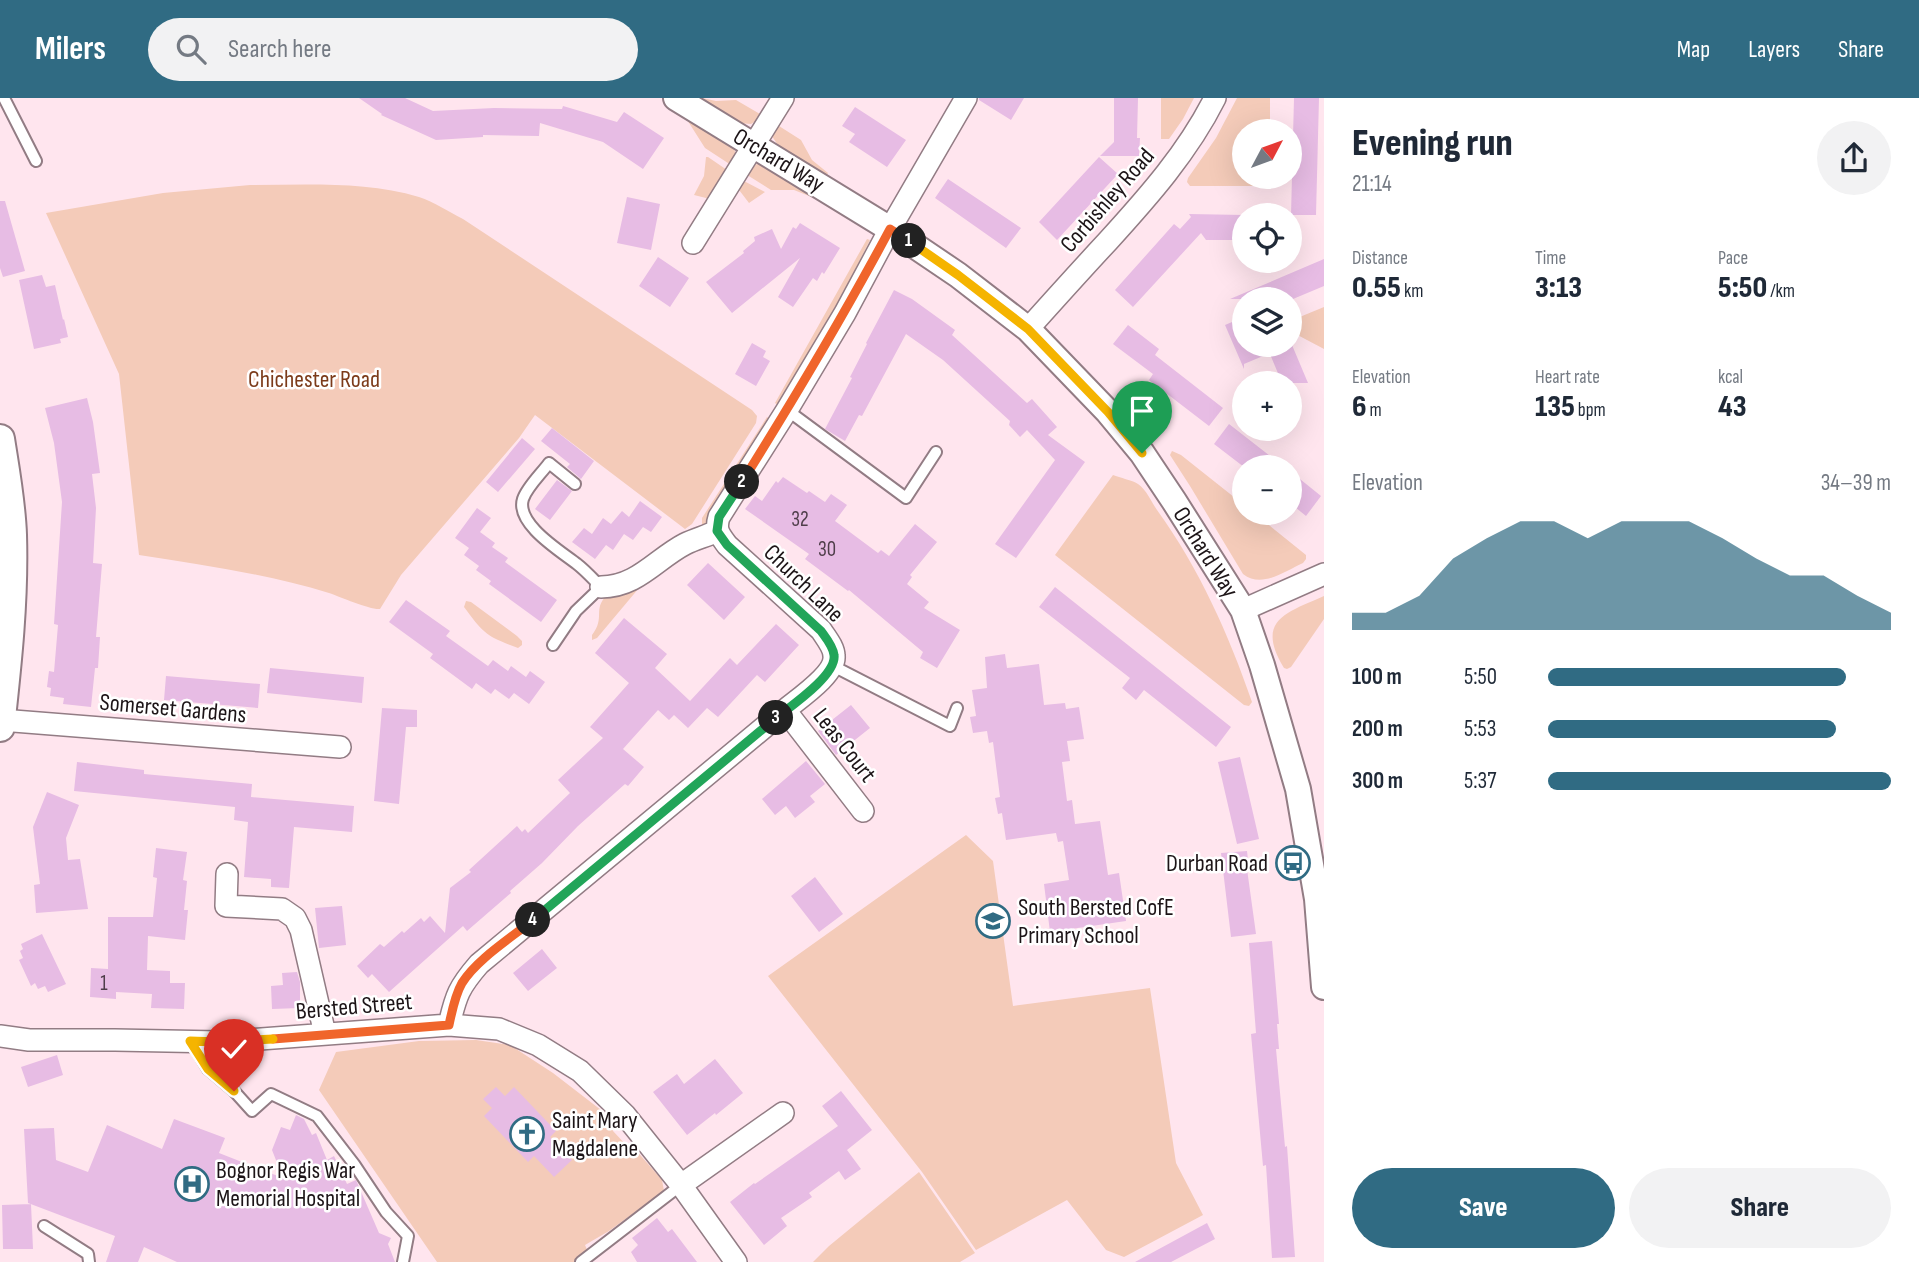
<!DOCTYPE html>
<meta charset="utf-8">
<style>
body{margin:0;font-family:"Sofia Sans Condensed",sans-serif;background:#f2f2f3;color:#1f2937;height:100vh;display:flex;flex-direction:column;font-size:26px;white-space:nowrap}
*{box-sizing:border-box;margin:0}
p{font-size:23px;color:#747a83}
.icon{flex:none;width:38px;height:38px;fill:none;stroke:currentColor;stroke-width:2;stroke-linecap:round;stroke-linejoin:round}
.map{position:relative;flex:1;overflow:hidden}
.sheet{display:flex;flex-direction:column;background:#fff;width:595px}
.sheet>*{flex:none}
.needle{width:46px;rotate:49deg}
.tools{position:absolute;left:1232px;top:21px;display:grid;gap:14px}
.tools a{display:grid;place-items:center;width:70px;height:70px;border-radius:50%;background:#fff;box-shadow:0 7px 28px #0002;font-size:35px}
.pin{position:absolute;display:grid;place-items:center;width:60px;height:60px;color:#fff;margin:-72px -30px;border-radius:50% 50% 50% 0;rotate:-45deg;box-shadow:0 0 7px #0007}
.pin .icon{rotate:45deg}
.km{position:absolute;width:35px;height:35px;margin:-18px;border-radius:50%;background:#222;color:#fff;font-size:19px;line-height:35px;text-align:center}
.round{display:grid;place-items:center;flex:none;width:74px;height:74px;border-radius:37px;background:#f2f2f3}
.overview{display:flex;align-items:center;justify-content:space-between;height:119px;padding:0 28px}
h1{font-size:38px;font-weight:800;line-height:52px}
.stats{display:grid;grid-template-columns:repeat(3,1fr);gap:10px;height:119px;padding:7px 28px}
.stats div{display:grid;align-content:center}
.stats b{font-size:30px;font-weight:800}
.stats small{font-size:19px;font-weight:400}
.stats p{font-size:19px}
.chart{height:196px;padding:14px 28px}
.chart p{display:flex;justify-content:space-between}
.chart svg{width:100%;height:126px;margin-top:7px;fill:#306b83;opacity:.7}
.primary-button{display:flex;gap:14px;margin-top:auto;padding:14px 28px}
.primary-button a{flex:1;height:80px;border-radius:42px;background:#306b83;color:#fff;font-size:28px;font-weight:800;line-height:80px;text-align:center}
.primary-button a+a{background:#f2f2f3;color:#1f2937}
ul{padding:0 28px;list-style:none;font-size:23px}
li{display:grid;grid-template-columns:112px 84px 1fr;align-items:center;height:52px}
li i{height:18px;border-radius:9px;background:#306b83}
header{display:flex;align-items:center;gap:42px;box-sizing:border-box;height:98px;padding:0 35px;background:#306b83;color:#fff}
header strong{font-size:33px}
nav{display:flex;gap:38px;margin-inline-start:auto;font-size:24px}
.search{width:490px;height:63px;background:#f2f2f3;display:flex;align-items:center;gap:18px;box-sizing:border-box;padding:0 24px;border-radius:38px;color:#747a83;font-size:26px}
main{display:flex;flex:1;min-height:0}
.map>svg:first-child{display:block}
</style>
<header>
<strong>Milers</strong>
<div class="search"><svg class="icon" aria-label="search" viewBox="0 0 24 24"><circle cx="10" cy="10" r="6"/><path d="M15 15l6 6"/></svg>Search here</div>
<nav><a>Map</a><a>Layers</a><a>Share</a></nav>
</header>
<main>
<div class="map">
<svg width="1324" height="1164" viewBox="0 0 1324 1164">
<rect width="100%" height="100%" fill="#ffe5ee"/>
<path fill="#f4cbb9" d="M702,0L716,3L736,2L760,16L761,20L751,26L738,25L701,1Z
M1161,0H1194L1183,21L1169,41H1161Z
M1237,0H1270V33H1244V79H1269V88H1190L1187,84L1188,80L1216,40Z
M684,17L734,50L736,58L731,67L705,50Z
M774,27L779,28L801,42L812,62L828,75L826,79L779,49L772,38Z
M706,59H708L727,72L710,101L694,97L704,78Z
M763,65L815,97L814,100L794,92H771L744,75L753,67Z
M742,82L765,94L749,105L736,88Z
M250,87C306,87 365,83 419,99C434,104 449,114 463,121L752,312L757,318L756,325L692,426L685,431L535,317L519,340L401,477L380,511C370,512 341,499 329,495C268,476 203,467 139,457L119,276L46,115L163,95Z
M867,141L870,142L837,208L780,309L775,305Z
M1324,209V251L1290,233V223Z
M767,319L771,322L707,424L702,429V420Z
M1172,353L1181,357L1244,407V415H1254L1306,457V461L1303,465C1285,473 1262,491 1243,476L1190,388L1170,357Z
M1113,377C1120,380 1132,382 1138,386C1146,391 1152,405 1157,412C1199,470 1229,537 1252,604L1249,608L1244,607L1055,457Z
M644,484L597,540L592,542V537C606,519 592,512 607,497Z
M1324,498V521L1291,569L1287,571L1284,570C1255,522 1286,515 1324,498Z
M466,503L471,504L517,538L522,543V547L518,550C486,538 484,536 464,509Z
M966,737L993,763L1013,908L1150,890L1176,1065L1203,1117L1124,1159L1106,1152L1067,1102L976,1152L922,1074L768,878Z
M476,942L510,947L553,975L601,1012L613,1033L627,1048L635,1051L662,1082L664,1093L609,1133L585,1147L588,1154L574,1164H437L319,992L336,954L419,943Z
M919,1074L975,1155L960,1164H813L829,1148Z"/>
<path fill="#e7bce4" d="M359,0H405L433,13L494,10L562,11L563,8L617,24L624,14L664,40L643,71L603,44L540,25L539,38L483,37V39L436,42L381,17L382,16Z
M979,0H1024L1011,22L979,2Z
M1114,0H1138L1137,40H1140L1139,58H1100L1114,44Z
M1294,0H1319L1316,117H1291Z
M855,9L906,42L887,69L849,44L855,36L842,28Z
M1099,59L1118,76L1057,142L1039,124Z
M948,81L1021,130L1006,150L935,100Z
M627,99L660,106L651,152L617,145Z
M0,103H5L25,173L3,179L0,170Z
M1189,116L1244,117V142H1206L1201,135L1133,209L1115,192L1174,126L1180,131L1191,119Z
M800,125L840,150L824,176L822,174L817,183L813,180L793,209L778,199L800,160L732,215L706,184L744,155L743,153L755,143L754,139L772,131L781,151L793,129L796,131Z
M658,159L689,180L670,209L639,188Z
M1324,161V188L1293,201H1230Z
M42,177L46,189L55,187L63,222L64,221L68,239L60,241L61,245L34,251L19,182Z
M894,192L912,201L955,232L952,237L1027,305L1032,301L1057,329L1048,337L1085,364L1016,460L995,446L1055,362L1027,332L1020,339L1009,327L1010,323L943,262L906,236L862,318L859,317L845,343L825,331L852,280L850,279L867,246L866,245Z
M1244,219V247H1289L1244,266V271L1225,227Z
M1128,227L1159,251L1155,257L1223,310L1209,328L1149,282L1153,276L1113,246Z
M752,245L766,253L763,259L770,263L756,288L735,276Z
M1292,247L1308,285H1282L1270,256Z
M87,300L93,324L100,375L92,376L96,410L93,465L102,466L96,539H100L98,570H95L91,609L63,606L64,600L50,598L51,590L47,589L49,573L54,574L58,527L54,526L62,404L54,345L45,310Z
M1229,326L1284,369H1244L1214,346Z
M552,330L594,363L581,381L567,369L570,366L541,343Z
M522,340L535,351L498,394L486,384Z
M1290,373L1321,398L1306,418L1290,405Z
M783,379L807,395L809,393L825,404L831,396L847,407L835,423L878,455L881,452L889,458L915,426L937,444L910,477L912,479L907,486L929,504L924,510L960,532L937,570L920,560L923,554L849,492L848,493L805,461L809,456L745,411L755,398L762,403L776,383L778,385Z
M557,382L572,393L550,422L535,411Z
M640,403L662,419L651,434L643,429L633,442L624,436L613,452L606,447L595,461L572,444L584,430L592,436L603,420L611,426L622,413L629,419Z
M477,410L491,420L480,434L495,445L492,449L508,460L505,464L557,502L541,524L489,486L491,483L476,472L479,468L464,457L469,450L455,440Z
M708,465L745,499L724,522L687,487Z
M1055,489L1231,629L1216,649L1144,592L1136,602L1122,590L1130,580L1039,509Z
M406,502L450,533L446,538L488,568L493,562L508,573L511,568L526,579L530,573L545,584L529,606L514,595L509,601L495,591L491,596L476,585L472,591L430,560L433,556L389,524Z
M624,520L667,556L655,570L690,603L730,560L737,567L776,526L799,547L765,584L757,577L718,619L707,610L688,630L674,617L669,622L658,612L623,651L644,669L628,688L625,686L578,728L542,765L510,793L511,795L467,833L463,828L389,894L372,876L368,880L357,868L380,846L384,849L402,833L404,835L421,820L424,824L430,818L445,835L450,790L471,774L469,772L517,728L522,734L525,731L528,735L570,695L558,682L603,640L590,629L629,585L595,555Z
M1005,556L1007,570L1039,566L1044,607L1065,605L1066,611L1079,609L1084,641L1067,643L1070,663L1062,664L1067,703L1072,702L1075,726L1100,723L1108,777L1119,775L1126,823L1050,834L1044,786L1069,782L1063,743L1058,744L1056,735L1006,742L1002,715L998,716L995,700L1000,699L993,644L989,645L987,633L973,635L970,619L976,618L972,592L987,590L985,559Z
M270,570L364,579L362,605L267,595Z
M166,578L260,586L258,610L164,602Z
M851,607L870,630L836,657L818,633Z
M382,610L417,612V629H406L399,706L374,703Z
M1240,659L1259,741L1237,746L1218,664Z
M806,663L825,686L810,698L815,704L795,720L786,708L775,717L762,701Z
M77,664L144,672V676L252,686L251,699L354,708L352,734L294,729L289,790L271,789V781L244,779L248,724L234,722L235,709L74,693Z
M47,694L79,707L66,740L68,762L80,761L88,811L36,815L34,787L40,786L33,729Z
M156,750L187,754L183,782L187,783L184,812H188L185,842L148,838L147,872L170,873V885H185L184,911L151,910L152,896L116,894V901L90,899L91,870L108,871V819H153L157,780L153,779Z
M1247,753L1249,771H1247L1256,836L1231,839L1221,755Z
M815,779L843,816L819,834L791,798Z
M342,808L346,847L319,850L315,810Z
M42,836L66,886L48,894L45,888L38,891L35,885L31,888L19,862L23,860L20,853L23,851L21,846Z
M1272,843L1279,926H1277L1279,951H1276L1285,1049L1287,1048L1295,1159L1272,1160L1266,1067L1263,1068L1251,936L1256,935L1249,845Z
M542,851L557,870L528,893L513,875Z
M297,874L300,884V910L272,911L271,888L283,887L282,875Z
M57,957L63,977L28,989L21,969Z
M715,961L743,995L716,1017L715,1015L687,1037L653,994L677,976L684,986Z
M496,989L505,998L514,989L556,1033L550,1039L572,1062L554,1079L534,1058L528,1064L484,1018L492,1010L483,1001Z
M841,993L872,1032L847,1052L861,1071L845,1082L839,1073L809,1095L812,1099L781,1120L787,1128L764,1147L730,1104L754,1085L755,1086L838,1028L822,1008Z
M296,1017L304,1021L312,1037L316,1035L327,1062L334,1058L347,1086L356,1082L379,1135L391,1140L388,1146L395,1164H177L144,1149L138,1164H106L115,1138L28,1105L24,1031L54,1030L56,1062L88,1074L107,1027L162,1051L174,1021L225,1040L219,1055L283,1080L272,1052L281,1029L290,1032Z
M31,1106L33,1151H3L2,1107Z
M657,1120L668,1134L672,1131L697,1164H637L631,1154L638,1147L632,1140Z
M1207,1125L1215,1141L1171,1164H1135Z"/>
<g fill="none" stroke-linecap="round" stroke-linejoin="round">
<g stroke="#927c84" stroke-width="14">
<path id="service" d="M4,0L36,63
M787,312L906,400L936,354
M553,547L576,513L601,489C593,481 586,473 577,466C562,454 515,426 523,401C527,389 541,376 549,365L575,386
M833,568L950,628L957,610
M191,943L208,971L234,993L252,1013L271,996L317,1018L354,1066L386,1114L408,1138L403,1164
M44,1128L88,1156L89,1164
M581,1164L681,1087"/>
</g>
<g stroke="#927c84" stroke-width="24">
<path id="minor" d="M693,145L783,0
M1028,231C1054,202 1081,172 1108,143C1148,99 1188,54 1215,0
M601,489C637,489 656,461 685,446C695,441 707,438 717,433
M1243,512L1324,476
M785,612L863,713
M1,622L340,649
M227,776L226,808L282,811L295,820L301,832L325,936
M449,927C456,897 459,889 479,866L785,612C798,601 836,576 834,558C834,549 826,540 821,532L727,447C719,436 715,432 719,419L787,312L845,215L890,131L966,0
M0,938L29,942H115L219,944L449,927L499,931L538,947L580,973L625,1017L681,1087L736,1164
M681,1087L783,1015"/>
</g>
<g stroke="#927c84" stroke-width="28">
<path id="tertiary" d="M676,0L890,131L958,177L1028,231L1108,314L1142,355L1174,403L1243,512L1262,567L1298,691L1317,801L1324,889"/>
</g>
<g stroke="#927c84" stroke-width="32">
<path id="secondary" d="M0,341C5,373 11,405 12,437C14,501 7,565 0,629"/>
</g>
<use href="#service" stroke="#fff" stroke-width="10"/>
<use href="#minor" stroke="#fff" stroke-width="21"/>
<use href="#tertiary" stroke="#fff" stroke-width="24"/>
<use href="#secondary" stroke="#fff" stroke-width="28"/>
</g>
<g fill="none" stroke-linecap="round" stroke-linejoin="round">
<g stroke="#fff" stroke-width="14">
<path id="split-1" d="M909,143L958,177L1028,231L1108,314L1142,355"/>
</g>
<g stroke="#fff" stroke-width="14">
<path id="split-2" d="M742,384C794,301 844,217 890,131L909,143"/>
</g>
<g stroke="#fff" stroke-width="14">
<path id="split-3" d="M742,384L719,419L717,433L727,447L821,533C826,540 833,548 834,557C837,577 791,608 776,620"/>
</g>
<g stroke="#fff" stroke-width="14">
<path id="split-4" d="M533,822L776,620"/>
</g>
<g stroke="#fff" stroke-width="14">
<path id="split-5" d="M273,941L449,927C452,913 455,897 462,885C477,861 511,840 533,822"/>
</g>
<g stroke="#fff" stroke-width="14">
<path id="split-6" d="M234,993L208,971L190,943L219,944L273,941"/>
</g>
<use href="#split-1" stroke="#f5b400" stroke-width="9"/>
<use href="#split-2" stroke="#f0652b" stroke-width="9"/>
<use href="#split-3" stroke="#22a559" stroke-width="9"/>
<use href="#split-4" stroke="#22a559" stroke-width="9"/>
<use href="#split-5" stroke="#f0652b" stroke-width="9"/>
<use href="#split-6" stroke="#f5b400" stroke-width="9"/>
</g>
<defs>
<g id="bus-ring" transform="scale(1.75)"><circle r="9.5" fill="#fff" stroke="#306b83" stroke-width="1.5"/><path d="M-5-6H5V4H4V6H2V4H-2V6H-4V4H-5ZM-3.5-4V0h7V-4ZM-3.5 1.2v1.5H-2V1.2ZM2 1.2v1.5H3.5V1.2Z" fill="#306b83"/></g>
<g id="school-ring" transform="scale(1.75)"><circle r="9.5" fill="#fff" stroke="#306b83" stroke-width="1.5"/><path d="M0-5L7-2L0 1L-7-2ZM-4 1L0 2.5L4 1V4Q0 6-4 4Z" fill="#306b83"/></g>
<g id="church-ring" transform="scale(1.75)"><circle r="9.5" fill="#fff" stroke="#306b83" stroke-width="1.5"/><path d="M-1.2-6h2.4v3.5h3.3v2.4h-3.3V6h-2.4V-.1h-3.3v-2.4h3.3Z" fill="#306b83"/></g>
<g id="hospital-ring" transform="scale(1.75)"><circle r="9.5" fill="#fff" stroke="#306b83" stroke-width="1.5"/><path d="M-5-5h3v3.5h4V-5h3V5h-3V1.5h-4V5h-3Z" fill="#306b83"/></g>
</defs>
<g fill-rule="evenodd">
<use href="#bus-ring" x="1293" y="765"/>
<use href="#school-ring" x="993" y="823"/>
<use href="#church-ring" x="527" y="1036"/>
<use href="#hospital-ring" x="192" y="1086"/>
</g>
<g text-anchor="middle" stroke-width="5" stroke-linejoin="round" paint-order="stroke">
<g font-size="21" fill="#4f3e4a">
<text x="800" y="428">32</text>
<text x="827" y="458">30</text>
<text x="104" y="892">1</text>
</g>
<g font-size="24" fill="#1c1417" stroke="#fff">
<text transform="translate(779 62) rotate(31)" y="8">Orchard Way</text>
<text transform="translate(1107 102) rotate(-49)" y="8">Corbishley Road</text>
<text transform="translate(1206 454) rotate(58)" y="8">Orchard Way</text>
<text transform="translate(804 485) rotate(44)" y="8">Church Lane</text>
<text transform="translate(173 610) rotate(5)" y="8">Somerset Gardens</text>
<text transform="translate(845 647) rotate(52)" y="8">Leas Court</text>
<text transform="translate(354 908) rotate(-5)" y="8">Bersted Street</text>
</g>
<g font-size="24" fill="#7c3b1a" stroke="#fff">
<text x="314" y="289">Chichester Road</text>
</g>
<g font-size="24" fill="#1c1417" stroke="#fff" text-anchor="start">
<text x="1268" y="773" text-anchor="end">Durban Road</text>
<text x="1018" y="817">South Bersted CofE<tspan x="1018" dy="28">Primary School</tspan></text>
<text x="552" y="1030">Saint Mary<tspan x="552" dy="28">Magdalene</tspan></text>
<text x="216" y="1080">Bognor Regis War<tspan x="216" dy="28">Memorial Hospital</tspan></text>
</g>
</g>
</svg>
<div class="tools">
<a><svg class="needle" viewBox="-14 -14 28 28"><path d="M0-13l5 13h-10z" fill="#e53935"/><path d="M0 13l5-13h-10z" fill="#747a83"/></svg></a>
<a><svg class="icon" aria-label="locate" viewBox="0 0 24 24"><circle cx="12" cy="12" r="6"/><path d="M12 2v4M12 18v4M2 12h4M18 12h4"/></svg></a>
<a><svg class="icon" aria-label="layers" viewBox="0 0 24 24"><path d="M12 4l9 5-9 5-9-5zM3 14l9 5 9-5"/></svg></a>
<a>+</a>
<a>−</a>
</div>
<div class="pin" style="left:1142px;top:355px;background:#1e9e55"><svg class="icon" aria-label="arrive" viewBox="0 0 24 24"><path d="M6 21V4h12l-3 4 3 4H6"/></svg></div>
<div class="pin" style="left:234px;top:993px;background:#d93025"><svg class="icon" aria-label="check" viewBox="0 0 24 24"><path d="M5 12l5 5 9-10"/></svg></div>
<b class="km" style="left:909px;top:143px">1</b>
<b class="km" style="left:742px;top:384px">2</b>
<b class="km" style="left:776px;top:620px">3</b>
<b class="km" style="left:533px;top:822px">4</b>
</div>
<section class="sheet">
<div class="overview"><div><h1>Evening run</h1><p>21:14</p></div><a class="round"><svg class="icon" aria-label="share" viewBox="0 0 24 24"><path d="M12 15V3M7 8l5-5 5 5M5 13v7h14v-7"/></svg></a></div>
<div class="stats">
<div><p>Distance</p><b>0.55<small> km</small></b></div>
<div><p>Time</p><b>3:13</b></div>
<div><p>Pace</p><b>5:50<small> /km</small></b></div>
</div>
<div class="stats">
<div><p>Elevation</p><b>6<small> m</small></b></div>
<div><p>Heart rate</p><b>135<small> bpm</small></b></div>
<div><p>kcal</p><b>43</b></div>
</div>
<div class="chart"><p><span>Elevation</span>34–39 m</p>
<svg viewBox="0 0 160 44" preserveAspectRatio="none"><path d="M0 44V38L10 38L20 32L30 19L40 12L50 6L60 6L70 12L80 6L90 6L100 6L110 12L120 19L130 25L140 25L150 32L160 38V44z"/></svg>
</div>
<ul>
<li><b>100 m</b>5:50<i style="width:87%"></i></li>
<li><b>200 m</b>5:53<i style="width:84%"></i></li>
<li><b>300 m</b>5:37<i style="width:100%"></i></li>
</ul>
<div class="primary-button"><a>Save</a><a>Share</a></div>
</section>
</main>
